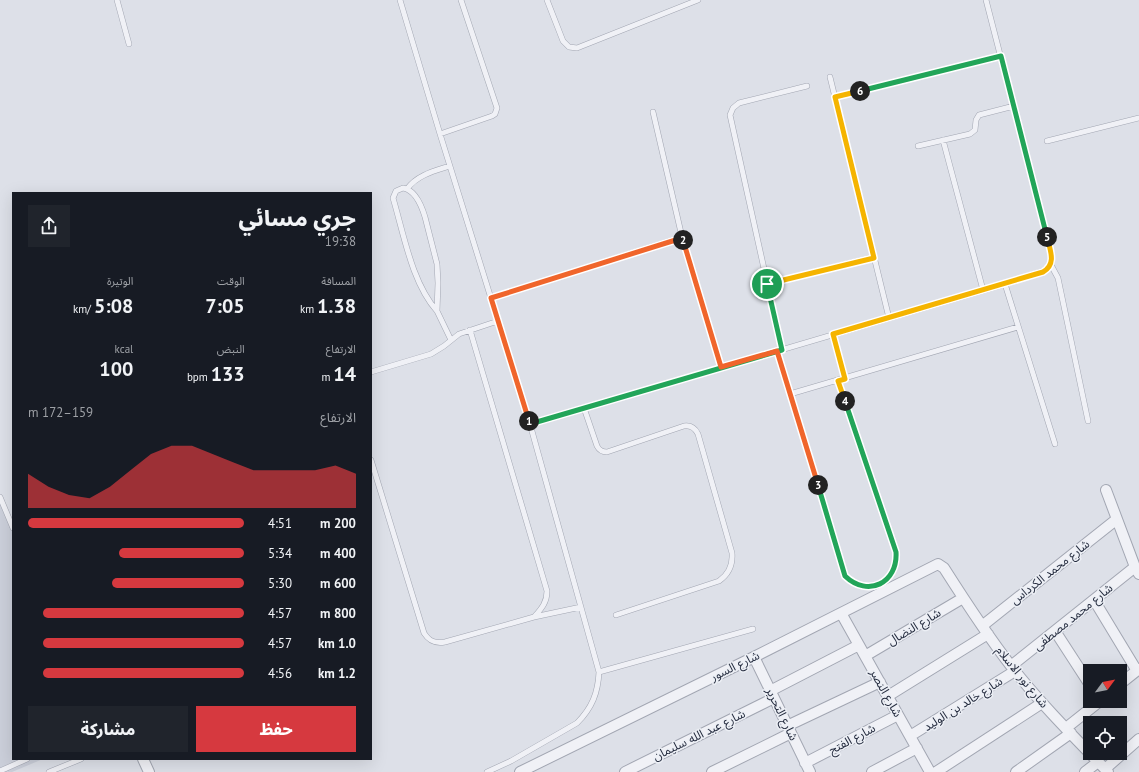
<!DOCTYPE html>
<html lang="ar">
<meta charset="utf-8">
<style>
body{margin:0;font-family:"PT Sans","Noto Sans Arabic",sans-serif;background:#20242c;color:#f1f3f6;direction:rtl;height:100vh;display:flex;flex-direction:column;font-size:15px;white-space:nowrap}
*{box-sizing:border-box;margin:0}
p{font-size:13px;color:#9ea1a6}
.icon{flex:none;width:22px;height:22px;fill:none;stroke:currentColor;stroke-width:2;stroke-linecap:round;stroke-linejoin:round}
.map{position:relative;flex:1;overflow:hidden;direction:ltr}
.drawer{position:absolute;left:12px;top:192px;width:360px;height:568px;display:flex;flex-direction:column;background:#171b24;border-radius:0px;box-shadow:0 4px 16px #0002;direction:rtl}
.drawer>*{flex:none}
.needle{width:26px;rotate:58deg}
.fabs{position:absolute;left:1083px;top:664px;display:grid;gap:8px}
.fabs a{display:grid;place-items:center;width:44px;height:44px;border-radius:0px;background:#171b24;box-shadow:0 4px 16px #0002;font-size:20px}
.pin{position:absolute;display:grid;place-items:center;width:34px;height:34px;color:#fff;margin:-17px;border:2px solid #fff;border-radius:50%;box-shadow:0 1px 4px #0007}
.km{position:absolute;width:20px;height:20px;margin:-10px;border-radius:50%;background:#222;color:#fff;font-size:11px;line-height:20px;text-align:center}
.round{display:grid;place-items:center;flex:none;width:42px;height:42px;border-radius:0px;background:#20242c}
.overview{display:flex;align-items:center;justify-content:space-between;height:68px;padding:0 16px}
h1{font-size:22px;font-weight:800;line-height:30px}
.metrics{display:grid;grid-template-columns:repeat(3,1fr);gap:6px;height:68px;padding:4px 16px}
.metrics div{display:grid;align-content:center}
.metrics b{font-size:20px;font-weight:800}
.metrics small{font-size:11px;font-weight:400}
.metrics p{font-size:11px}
.chart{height:112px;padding:8px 16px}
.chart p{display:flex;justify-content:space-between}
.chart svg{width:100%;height:72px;margin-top:4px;fill:#d6393f;opacity:.7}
.button{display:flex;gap:8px;margin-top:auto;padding:8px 16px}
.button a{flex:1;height:46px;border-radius:0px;background:#d6393f;color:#fff;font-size:16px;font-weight:800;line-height:46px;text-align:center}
.button a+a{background:#20242c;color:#f1f3f6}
ul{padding:0 16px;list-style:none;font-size:13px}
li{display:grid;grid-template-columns:64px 48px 1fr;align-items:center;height:30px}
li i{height:10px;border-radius:5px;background:#d6393f}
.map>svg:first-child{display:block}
</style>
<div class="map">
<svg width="1139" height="772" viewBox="0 0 1139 772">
<rect width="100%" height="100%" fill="#dde0e8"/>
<path fill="#cbcfda" d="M0,495L13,524V759H43L12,772H0Z"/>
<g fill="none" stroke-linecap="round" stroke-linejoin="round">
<g stroke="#a2a6b2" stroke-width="6">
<path id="service" d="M117,0L129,44
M400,0L440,134L530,424L599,672C598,693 592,708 577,723L511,761L487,772
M547,0L563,41L569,47L577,48L698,0
M830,77L889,318
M835,97L1001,56
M653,112L682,237L721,367
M440,134L492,116L495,114L497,108L461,0
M943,140L983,290
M1047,141L1139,118
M918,146L970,134L975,130L976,120L979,115L1014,106
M403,188C416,190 422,207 425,217L437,264L438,283L437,311C412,283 404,235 393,198L396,191Z
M407,189C417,175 434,171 450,166
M1051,265L1058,278L1088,421
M767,284L874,257
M1005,284L1055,444
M491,298L682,237
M437,311L451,340
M470,330L547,591C547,602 542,608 535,616
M833,334L845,379
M782,350L730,115L733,108L739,103L807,86
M777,351L845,576C868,598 899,583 896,552L838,381
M371,372L431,354L444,346L459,334L498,321
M790,394L1018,327
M584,408L597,446C599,450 602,452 607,452L684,426C691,425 695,428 698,434L732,553C733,565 729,574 719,581L616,615
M530,424L1005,284L1046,270L1051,265L1052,256L986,0
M371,460L424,633C429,641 435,644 445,642L534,617L581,607
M0,497L13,528
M599,672L753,629
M0,771L27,759
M49,772L81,759"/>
</g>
<g stroke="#a2a6b2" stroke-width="12">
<path id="minor" d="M1106,490L1135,567L1139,574
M1094,600L1137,671
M841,613L930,772
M982,626L1117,519
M1055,631L1090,685
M865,656L963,598
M754,657L810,772
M1011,666L1135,567
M1120,684L1139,669
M770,691L859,645
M888,696L988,634
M787,726L880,682
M1066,728L1100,701
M910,736L1015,671
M143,759L149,772
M805,763L898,715
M1105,769L1139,739
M520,772L754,657L938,564L944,568C965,601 987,635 1011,666C1041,704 1075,738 1108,772
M625,772L774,698
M712,772L791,733
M872,772L917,748
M936,772L1042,703
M1016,772L1071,733
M1085,772L1098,762"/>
</g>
<use href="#service" stroke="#f0f1f6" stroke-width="5"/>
<use href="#minor" stroke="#f0f1f6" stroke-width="10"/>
</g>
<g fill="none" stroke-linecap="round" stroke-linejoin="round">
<g stroke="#fff" stroke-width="8">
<path id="split-1" d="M529,421L530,424L782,350L767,284"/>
</g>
<g stroke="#fff" stroke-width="8">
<path id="split-2" d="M529,421L491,298L682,238L683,240"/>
</g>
<g stroke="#fff" stroke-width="8">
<path id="split-3" d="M683,240L721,367L777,351L818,485"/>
</g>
<g stroke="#fff" stroke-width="8">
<path id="split-4" d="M818,485L845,576C868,598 898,583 896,552L845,401"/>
</g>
<g stroke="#fff" stroke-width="8">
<path id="split-5" d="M845,401L838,381L845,379L833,334L1043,272C1057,264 1050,250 1047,237"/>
</g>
<g stroke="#fff" stroke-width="8">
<path id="split-6" d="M860,91L1001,56L1047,237"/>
</g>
<g stroke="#fff" stroke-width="8">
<path id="split-7" d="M767,284L874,258L835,97L860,91"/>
</g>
<use href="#split-1" stroke="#22a559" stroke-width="5"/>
<use href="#split-2" stroke="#f0652b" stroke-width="5"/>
<use href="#split-3" stroke="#f0652b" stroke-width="5"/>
<use href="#split-4" stroke="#22a559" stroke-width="5"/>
<use href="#split-5" stroke="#f5b400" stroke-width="5"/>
<use href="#split-6" stroke="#22a559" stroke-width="5"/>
<use href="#split-7" stroke="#f5b400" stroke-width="5"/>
</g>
<g text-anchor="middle" stroke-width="3" stroke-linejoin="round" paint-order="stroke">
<g font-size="12" fill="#252c3f" stroke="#eceff5">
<text transform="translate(1050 572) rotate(-38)" y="4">شارع محمد الكرداس</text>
<text transform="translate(1073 617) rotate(-39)" y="4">شارع محمد مصطفى</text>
<text transform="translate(914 627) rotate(-31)" y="4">شارع النضال</text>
<text transform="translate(735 666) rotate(-26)" y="4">شارع السور</text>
<text transform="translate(1022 677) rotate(51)" y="4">شارع نور الاسلام</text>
<text transform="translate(886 693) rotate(61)" y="4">شارع النصر</text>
<text transform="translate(963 704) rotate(-32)" y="4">شارع خالد بن الوليد</text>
<text transform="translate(782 714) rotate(64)" y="4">شارع التحرير</text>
<text transform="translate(699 735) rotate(-26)" y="4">شارع عبد الله سليمان</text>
<text transform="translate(852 739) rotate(-28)" y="4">شارع الفتح</text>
</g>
</g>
</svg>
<div class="fabs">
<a><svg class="needle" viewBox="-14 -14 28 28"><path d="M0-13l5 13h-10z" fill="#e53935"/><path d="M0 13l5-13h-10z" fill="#9ea1a6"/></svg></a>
<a><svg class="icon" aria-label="locate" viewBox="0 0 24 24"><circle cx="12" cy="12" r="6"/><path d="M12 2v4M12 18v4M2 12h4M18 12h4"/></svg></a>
</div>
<div class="pin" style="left:767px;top:284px;background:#1e9e55"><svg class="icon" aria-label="arrive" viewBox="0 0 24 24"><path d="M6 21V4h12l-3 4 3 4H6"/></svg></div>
<b class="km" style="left:529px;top:421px">1</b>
<b class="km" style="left:683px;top:240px">2</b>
<b class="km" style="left:818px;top:485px">3</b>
<b class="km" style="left:845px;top:401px">4</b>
<b class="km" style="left:1047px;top:237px">5</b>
<b class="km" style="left:860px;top:91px">6</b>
<section class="drawer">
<div class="overview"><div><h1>جري مسائي</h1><p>19:38</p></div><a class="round"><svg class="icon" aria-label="share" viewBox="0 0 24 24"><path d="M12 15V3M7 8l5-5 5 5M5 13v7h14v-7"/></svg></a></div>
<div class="metrics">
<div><p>المسافة</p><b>1.38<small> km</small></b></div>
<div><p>الوقت</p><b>7:05</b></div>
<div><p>الوتيرة</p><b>5:08<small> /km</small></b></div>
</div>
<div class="metrics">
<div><p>الارتفاع</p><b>14<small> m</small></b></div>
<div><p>النبض</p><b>133<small> bpm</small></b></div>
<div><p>kcal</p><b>100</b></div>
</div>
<div class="chart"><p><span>الارتفاع</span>159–172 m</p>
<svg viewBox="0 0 160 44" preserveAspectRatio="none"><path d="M0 44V23L10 31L20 36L30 38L40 31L50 21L60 11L70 6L80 6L90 11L100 16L110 21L120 21L130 21L140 21L150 18L160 23V44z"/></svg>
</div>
<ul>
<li><b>200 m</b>4:51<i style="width:100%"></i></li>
<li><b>400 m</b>5:34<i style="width:58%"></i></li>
<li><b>600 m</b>5:30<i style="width:61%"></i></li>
<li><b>800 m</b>4:57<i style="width:93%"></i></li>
<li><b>1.0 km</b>4:57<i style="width:93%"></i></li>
<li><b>1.2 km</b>4:56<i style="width:93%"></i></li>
</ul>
<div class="button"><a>حفظ</a><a>مشاركة</a></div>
</section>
</div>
